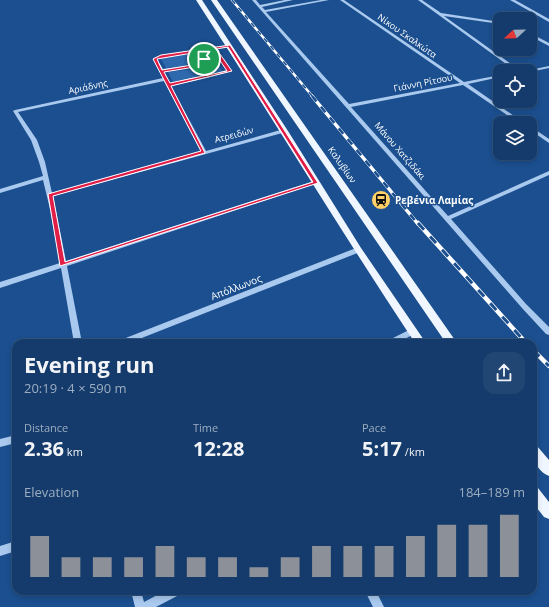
<!DOCTYPE html>
<meta charset="utf-8">
<style>
body{margin:0;font-family:"Open Sans",sans-serif;background:#214673;color:#f1f3f6;height:100vh;display:flex;flex-direction:column;font-size:15px;white-space:nowrap}
*{box-sizing:border-box;margin:0}
p{font-size:13px;color:#9dadc1}
.icon{flex:none;width:22px;height:22px;fill:none;stroke:currentColor;stroke-width:2;stroke-linecap:round;stroke-linejoin:round}
.map{position:relative;flex:1;overflow:hidden}
.sheet{position:absolute;left:12px;top:339px;width:525px;height:256px;display:flex;flex-direction:column;background:#143b6b;border-radius:12px;box-shadow:0 2px 6px #0003,0 0 0 1px #33557e}
.sheet>*{flex:none}
.needle{width:26px;rotate:248deg}
.buttons{position:absolute;left:493px;top:12px;display:grid;gap:8px}
.buttons a{display:grid;place-items:center;width:44px;height:44px;border-radius:8px;background:#143b6b;box-shadow:0 2px 6px #0003,0 0 0 1px #33557e;font-size:20px}
.pin{position:absolute;display:grid;place-items:center;width:34px;height:34px;color:#fff;margin:-17px;border:2px solid #fff;border-radius:50%;box-shadow:0 1px 4px #0007}
.round{display:grid;place-items:center;flex:none;width:42px;height:42px;border-radius:12px;background:#214673}
.overview{display:flex;align-items:center;justify-content:space-between;height:68px;padding:0 12px}
h1{font-size:22px;font-weight:700;line-height:30px}
.figures{display:grid;grid-template-columns:repeat(3,1fr);gap:6px;height:68px;padding:4px 12px}
.figures div{display:grid;align-content:center}
.figures b{font-size:20px;font-weight:700}
.figures small{font-size:11px;font-weight:400}
.figures p{font-size:11px}
.chart{height:112px;padding:8px 12px}
.chart p{display:flex;justify-content:space-between}
.chart svg{width:100%;height:72px;margin-top:4px;stroke:#8c9099;stroke-width:6}
.map>svg:first-child{display:block}
</style>
<div class="map">
<svg width="549" height="607" viewBox="0 0 549 607">
<rect width="100%" height="100%" fill="#1b4f8f"/>
<path fill="#2e69ad" d="M201,51L204,53V56L192,61L186,66L166,68L161,59L163,57Z
M210,58H215L222,71L210,75L212,69L205,62Z
M194,69L198,76L205,75L173,82L168,72Z"/>
<g fill="none" stroke-linecap="round" stroke-linejoin="round">
<path fill="#a9c9ee" fill-rule="evenodd" d="M252,0H256L260,5L285,0H293L262,7L265,10L321,0H329L266,12L349,104L460,83L340,0H344L464,82L500,75V77L468,84L524,123H519L463,85L351,107L448,216L549,171V175L451,219L526,304L549,327V335L546,334L522,308Z
M418,0H422L441,13L500,22V24L444,16L521,71H516Z
M510,0H515L549,19V22Z
M530,33L549,43V46L530,36Z
M229,45H230V47L162,57L157,59L163,69L192,65L209,53L215,52L220,54L232,71L207,78L171,86L206,151L284,129L287,131L286,132L53,196L66,261L314,181L316,180L319,182L318,183L67,266L82,343H74L61,268L0,288V282L60,263L50,209L43,180L0,193V189L43,176L39,162L31,140L13,111L15,110L163,78L153,59L154,58L161,55ZM214,54L218,56L227,70L209,75L207,68L200,63L211,55ZM197,65L203,70L204,75L170,83L164,72L193,67ZM164,81L201,152L52,193L45,162L37,140L18,112Z
M549,66V68L530,72L525,71Z
M530,126L549,139V143L530,130Z
M356,248H358L361,250L360,252L129,343H117L118,341Z
M413,328L416,329L417,331L416,333L397,343H386L387,341Z
M16,435V443L0,447V439Z
M16,541V551L0,556V546Z
M131,591H141L144,602L165,591H180L179,595L156,607H135Z
M365,591H376L384,607H373Z"/>
<path fill="#f0f6ff" fill-rule="evenodd" d="M196,0H202L288,131L361,248L426,343H415C340,230 270,114 196,0Z
M211,0H217L457,343H446Z
M533,444L537,446L549,460V476C535,470 533,457 533,444Z
M533,486L538,488L549,502V519L544,517L533,503Z"/>
<g stroke="#fff" stroke-width="2.5">
<path id="rail-far2" d="M232,0L313,97"/>
</g>
<g stroke="#fff" stroke-width="3.5">
<path id="rail-far1" d="M312,96L418,224"/>
</g>
<g stroke="#fff" stroke-width="4.5">
<path id="rail" d="M418,223L526,343
M533,350L549,366"/>
</g>
<use href="#rail-far2" stroke="#1b4f8f" stroke-width="1.5" stroke-dasharray="5" stroke-linecap="butt"/>
<use href="#rail-far1" stroke="#1b4f8f" stroke-width="2.5" stroke-dasharray="7" stroke-linecap="butt"/>
<use href="#rail" stroke="#1b4f8f" stroke-width="3" stroke-dasharray="9" stroke-linecap="butt"/>
</g>
<path fill="#e11d48" stroke="#fff" fill-rule="evenodd" d="M230,45L318,183L60,266L48,194L201,151L153,59L161,55ZM228,47L313,182L65,262L53,196L205,153L171,86L232,71L220,54L212,52L192,65L162,70L157,59ZM212,55L217,56L227,71L170,83L164,72L195,67Z"/>
<defs>
<g id="station-disc" transform="scale(1)"><circle r="9.5" fill="#ffd166" stroke="#1b4f8f"/><path d="M-3-6H3Q5-6 5-4V2Q5 4 3 4L4.5 6H3L1.5 4h-3L-3 6H-4.5L-3 4Q-5 4-5 2V-4Q-5-6-3-6ZM-3.5-4v3h7v-3ZM-3.5 1v1.5H-2V1ZM2 1v1.5H3.5V1Z" fill="#111"/></g>
</defs>
<g fill-rule="evenodd">
<use href="#station-disc" x="381" y="200"/>
</g>
<g text-anchor="middle" stroke-width="3" stroke-linejoin="round" paint-order="stroke">
<g font-size="9" fill="#fff" stroke="#1b4f8f">
<text transform="translate(407 36) rotate(35)" y="3">Νίκου Σκαλκώτα</text>
<text transform="translate(423 83) rotate(-11)" y="3">Γιάννη Ρίτσου</text>
<text transform="translate(88 87) rotate(-12)" y="3">Αριάδνης</text>
<text transform="translate(234 135) rotate(-15)" y="3">Ατρειδών</text>
<text transform="translate(400 151) rotate(49)" y="3">Μάνου Χατζιδάκι</text>
<text transform="translate(342 165) rotate(55)" y="3">Καλυβίων</text>
</g>
<g font-size="10" font-weight="bold" fill="#fff" stroke="#1b4f8f" text-anchor="start">
<text x="395" y="204">Ρεβένια Λαμίας</text>
</g>
<g font-size="10" fill="#fff" stroke="#1b4f8f">
<text transform="translate(236 287) rotate(-21)" y="4">Απόλλωνος</text>
</g>
</g>
</svg>
<div class="buttons">
<a><svg class="needle" viewBox="-14 -14 28 28"><path d="M0-13l5 13h-10z" fill="#e53935"/><path d="M0 13l5-13h-10z" fill="#9dadc1"/></svg></a>
<a><svg class="icon" aria-label="locate" viewBox="0 0 24 24"><circle cx="12" cy="12" r="6"/><path d="M12 2v4M12 18v4M2 12h4M18 12h4"/></svg></a>
<a><svg class="icon" aria-label="layers" viewBox="0 0 24 24"><path d="M12 4l9 5-9 5-9-5zM3 14l9 5 9-5"/></svg></a>
</div>
<div class="pin" style="left:204px;top:59px;background:#1e9e55"><svg class="icon" aria-label="arrive" viewBox="0 0 24 24"><path d="M6 21V4h12l-3 4 3 4H6"/></svg></div>
<section class="sheet">
<div class="overview"><div><h1>Evening run</h1><p>20:19 · 4 × 590 m</p></div><a class="round"><svg class="icon" aria-label="share" viewBox="0 0 24 24"><path d="M12 15V3M7 8l5-5 5 5M5 13v7h14v-7"/></svg></a></div>
<div class="figures">
<div><p>Distance</p><b>2.36<small> km</small></b></div>
<div><p>Time</p><b>12:28</b></div>
<div><p>Pace</p><b>5:17<small> /km</small></b></div>
</div>
<div class="chart"><p><span>Elevation</span>184–189 m</p>
<svg viewBox="0 0 160 44" preserveAspectRatio="none"><path d="M5 44V19M15 44V32M25 44V32M35 44V32M45 44V25M55 44V32M65 44V32M75 44V38M85 44V32M95 44V25M105 44V25M115 44V25M125 44V19M135 44V12M145 44V12M155 44V6"/></svg>
</div>
</section>
</div>
